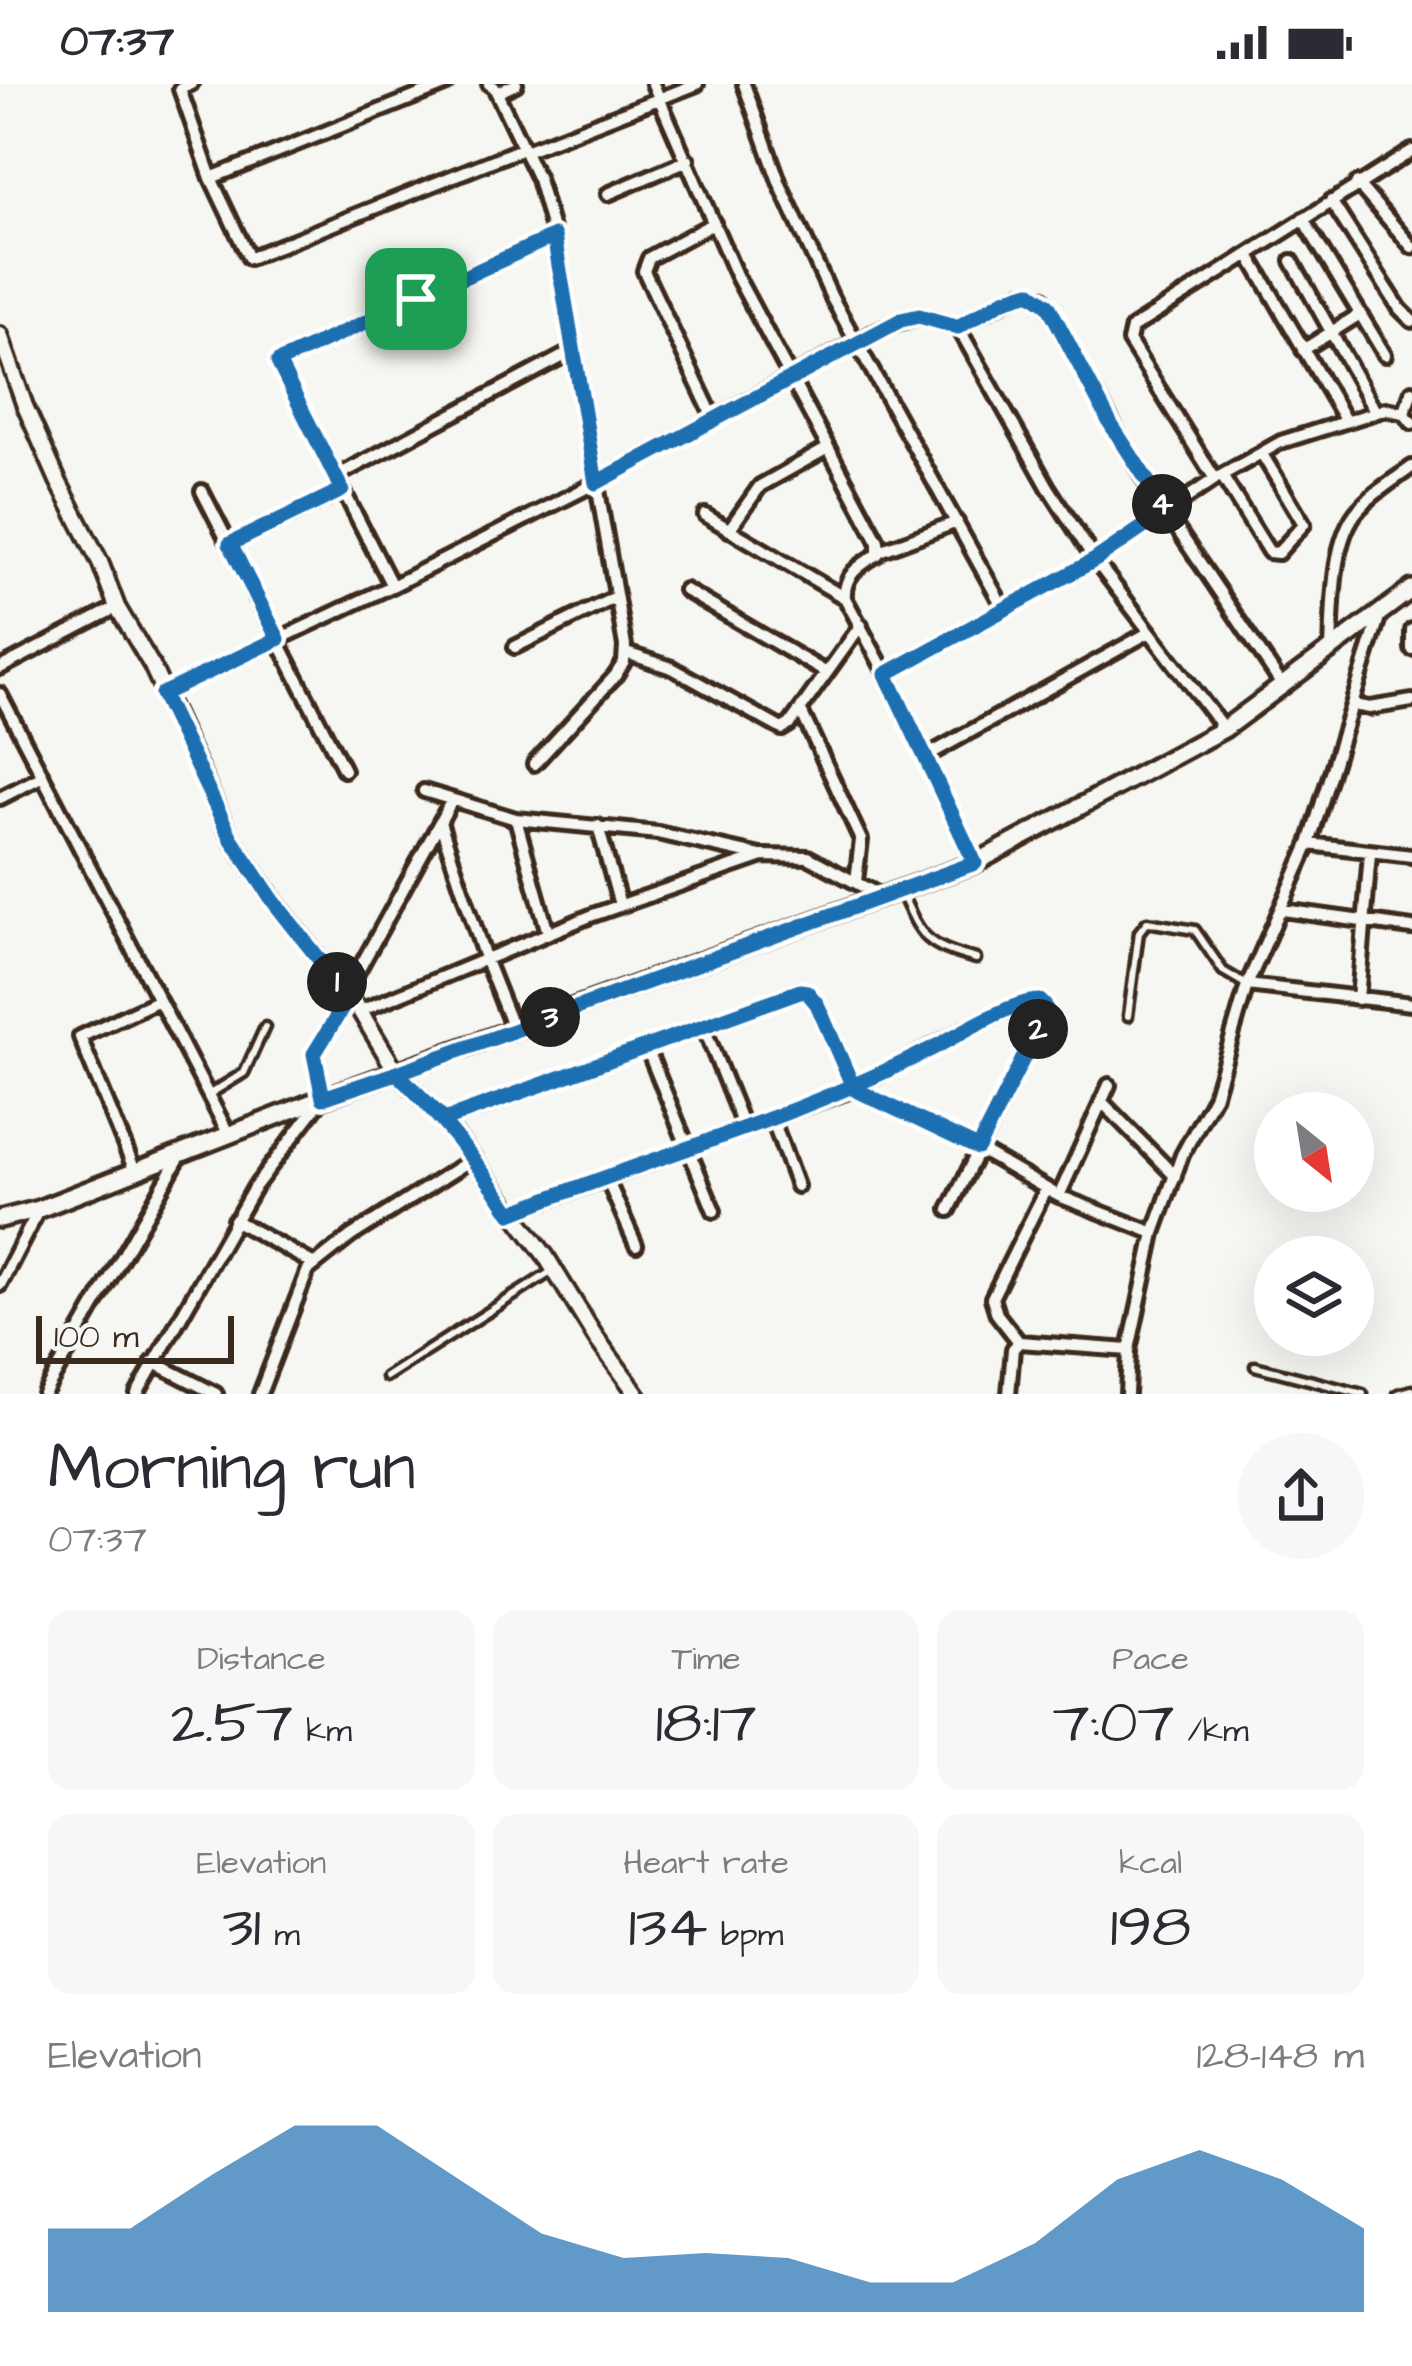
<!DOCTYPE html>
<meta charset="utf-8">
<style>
body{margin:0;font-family:"Architects Daughter",sans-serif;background:#f7f7f7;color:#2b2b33;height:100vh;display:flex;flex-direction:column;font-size:45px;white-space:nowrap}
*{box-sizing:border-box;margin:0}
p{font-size:39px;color:#7c7c81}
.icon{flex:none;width:66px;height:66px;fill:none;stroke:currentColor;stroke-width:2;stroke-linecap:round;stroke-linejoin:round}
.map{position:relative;height:1310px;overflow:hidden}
.drawer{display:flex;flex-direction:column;background:#fff;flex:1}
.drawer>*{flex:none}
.needle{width:78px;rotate:150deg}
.controls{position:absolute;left:1254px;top:1008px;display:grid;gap:24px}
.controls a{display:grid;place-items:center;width:120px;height:120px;border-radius:50%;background:#fff;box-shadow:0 12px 48px #0002;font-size:60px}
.scale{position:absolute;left:36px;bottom:30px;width:198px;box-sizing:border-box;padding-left:12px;border:6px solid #3b2a1e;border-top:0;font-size:33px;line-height:42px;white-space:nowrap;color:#3b2a1e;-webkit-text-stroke:9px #f6f6f2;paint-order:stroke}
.pin{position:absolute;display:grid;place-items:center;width:102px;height:102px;color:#fff;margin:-51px;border-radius:24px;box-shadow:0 6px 18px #0006}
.km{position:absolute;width:60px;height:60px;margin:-30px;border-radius:50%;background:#222;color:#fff;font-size:33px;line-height:60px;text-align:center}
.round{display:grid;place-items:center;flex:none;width:126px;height:126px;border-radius:63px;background:#f7f7f7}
.headline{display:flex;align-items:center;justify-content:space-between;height:204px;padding:0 48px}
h1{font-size:66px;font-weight:600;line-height:90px}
.figures{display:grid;grid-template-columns:repeat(3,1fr);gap:18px;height:204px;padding:12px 48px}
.figures div{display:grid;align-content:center;border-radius:24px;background:#f7f7f7;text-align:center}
.figures b{font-size:60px;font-weight:600}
.figures small{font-size:33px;font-weight:400}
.figures p{font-size:33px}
.chart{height:336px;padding:24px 48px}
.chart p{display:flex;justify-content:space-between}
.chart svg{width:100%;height:216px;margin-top:12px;fill:#1f6fb2;opacity:.7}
.status{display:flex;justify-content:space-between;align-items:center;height:84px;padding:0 60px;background:#fff;direction:ltr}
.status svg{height:33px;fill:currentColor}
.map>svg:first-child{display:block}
</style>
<div class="status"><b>07:37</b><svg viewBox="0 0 49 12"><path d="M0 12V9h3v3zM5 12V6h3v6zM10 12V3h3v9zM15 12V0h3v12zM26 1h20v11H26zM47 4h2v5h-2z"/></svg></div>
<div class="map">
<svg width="1412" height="1310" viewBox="0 0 1412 1310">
<rect width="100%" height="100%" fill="#f6f6f2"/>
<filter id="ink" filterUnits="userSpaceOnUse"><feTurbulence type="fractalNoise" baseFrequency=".00833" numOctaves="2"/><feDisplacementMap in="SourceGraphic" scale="24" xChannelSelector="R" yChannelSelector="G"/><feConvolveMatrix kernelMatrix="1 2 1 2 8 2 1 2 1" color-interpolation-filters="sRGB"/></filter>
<g filter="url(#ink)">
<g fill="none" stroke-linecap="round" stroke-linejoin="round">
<g stroke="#3b2a1e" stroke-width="15">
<path id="service" d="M900,806C922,854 924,861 976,875
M1128,932L1139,848L1147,838L1195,846L1223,887L1247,901
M208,1011L244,989L265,943
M1255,1282L1363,1310
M386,1293L554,1186
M1398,1310L1412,1306"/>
</g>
<g stroke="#3b2a1e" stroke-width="20">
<path id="minor" d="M191,0L180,5L211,94L249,174L524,64
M489,0L494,3L538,95L554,152L625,562L624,578L615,592L534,680
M653,0L736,191L878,457V470C860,481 843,491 845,514L886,590L975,779
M744,0L780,100L832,214L1004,525
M497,9L516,0
M525,67L697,0
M211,94L447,0
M1357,99L1412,163
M608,110L688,76
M1331,117L1400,225L1412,237
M1303,135L1385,271
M1249,171L1345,336
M1292,177L1375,327
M958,243L1021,209L1042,213L1143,394L1282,601
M1303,266L1360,230
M1404,329L1412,307
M714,335L644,187L649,174L714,139
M1222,392L1269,468L1278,469L1304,440L1262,370
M335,393L571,268
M1215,395L1129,257L1132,244L1412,67
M202,407L344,686
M705,431L845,514
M729,446L760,402L828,364
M229,460L342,407
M880,467L957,438
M392,502L278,278L554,152
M685,506L825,588
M1412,546V565
M515,563L616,513
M1331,565C1333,525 1331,455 1359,425C1374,408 1394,396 1412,383
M626,569L672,584L782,645L790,640L861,541
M0,584L117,523
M886,590L1095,476L1215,395L1281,358L1386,325L1404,329L1412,339
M0,610L229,1051
M162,610L392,502L596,399L874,248L919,232L958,243L1048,403L1095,476L1224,645
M1354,621L1370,624L1412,617
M801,627L861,756L856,797
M925,673L1148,549
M424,707L516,735L658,749L760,772
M0,714L43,692
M516,735L548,849
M440,738L485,874L514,947
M598,742L620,821
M1309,760L1412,772
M1283,826L1412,844
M1247,901L1412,920
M346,909L452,716
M1358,915L1370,769
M360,927L593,831L763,772L808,773L879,811
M703,941L744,1044
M646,962L714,1127
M1101,1017L1175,1092
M772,1034L797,1102
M444,1037L799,907L807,908L817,920L854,1005C890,986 1008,917 1040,917L1045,922V931L949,1126
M135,1087L80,953L159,916
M606,1093L636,1161
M1059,1112L1109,1001
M511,1129L854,1005L978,1065L1059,1112L1154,1149
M234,1136L314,1180
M0,1201L39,1125
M1019,1258L997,1230L992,1214L1046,1105
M153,1278L216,1310
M44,1310L180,1072
M137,1310L254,1104L323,1014L314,970L349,913
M260,1310L308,1186L351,1152L474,1074
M1009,1310L1013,1265L1019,1258L1129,1266
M1127,1310L1129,1266L1154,1149L1182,1071L1214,1013L1247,901L1309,760L1380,530"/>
</g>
<g stroke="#3b2a1e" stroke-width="22">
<path id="tertiary" d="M0,251L25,322L58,397L100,478L117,523L152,582L231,754L274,817L360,927L397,989L444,1037L545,1171L596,1254L637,1310"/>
</g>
<g stroke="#3b2a1e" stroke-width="24">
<path id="secondary" d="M0,1135L39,1125L323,1014L975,779L1224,645L1412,505"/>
</g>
<use href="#service" stroke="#f6f6f2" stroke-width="6"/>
<use href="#minor" stroke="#f6f6f2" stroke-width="10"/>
<use href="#tertiary" stroke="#f6f6f2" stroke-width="14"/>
<use href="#secondary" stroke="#f6f6f2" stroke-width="15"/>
</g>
</g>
<g fill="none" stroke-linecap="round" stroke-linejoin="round" filter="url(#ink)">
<g stroke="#fff" stroke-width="24">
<path id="route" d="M416,215L278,278L342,406L230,460L278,555L162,610L231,754L274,818L349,913L314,970L323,1014L397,989C441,1032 477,1078 511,1129C651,1073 797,1034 931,965C959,951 1010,917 1040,917L1045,922V931L978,1064L854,1005L817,920L807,908L800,907L444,1036L397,989L975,779L886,590L1095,476L1167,427L1110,339L1048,221L1030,208L1004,216L958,243L919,232L901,236L596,399L554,152L416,215"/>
</g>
<use href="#route" stroke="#1f6fb2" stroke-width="15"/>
</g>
</svg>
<div class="controls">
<a><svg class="needle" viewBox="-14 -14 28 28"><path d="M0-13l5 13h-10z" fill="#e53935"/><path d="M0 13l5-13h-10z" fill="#7c7c81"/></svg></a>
<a><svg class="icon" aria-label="layers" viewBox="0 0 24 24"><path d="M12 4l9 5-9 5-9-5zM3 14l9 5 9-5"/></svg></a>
</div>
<div class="scale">100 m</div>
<div class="pin" style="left:416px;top:215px;background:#1e9e55"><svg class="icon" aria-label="arrive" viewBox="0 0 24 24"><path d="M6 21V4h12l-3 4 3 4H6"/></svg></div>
<b class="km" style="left:337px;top:898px">1</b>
<b class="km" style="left:1038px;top:945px">2</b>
<b class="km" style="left:550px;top:933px">3</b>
<b class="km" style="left:1162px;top:420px">4</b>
</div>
<section class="drawer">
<div class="headline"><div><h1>Morning run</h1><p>07:37</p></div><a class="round"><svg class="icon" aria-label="share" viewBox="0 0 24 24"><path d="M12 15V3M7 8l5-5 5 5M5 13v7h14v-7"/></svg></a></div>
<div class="figures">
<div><p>Distance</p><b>2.57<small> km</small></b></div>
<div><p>Time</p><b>18:17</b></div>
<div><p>Pace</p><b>7:07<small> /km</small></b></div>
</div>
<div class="figures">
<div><p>Elevation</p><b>31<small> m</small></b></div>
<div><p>Heart rate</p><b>134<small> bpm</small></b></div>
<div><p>kcal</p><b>198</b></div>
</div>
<div class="chart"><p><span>Elevation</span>128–148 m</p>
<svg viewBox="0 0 160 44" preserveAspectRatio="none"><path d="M0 44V27L10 27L20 16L30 6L40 6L50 17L60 28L70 33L80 32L90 33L100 38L110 38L120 30L130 17L140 11L150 17L160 27V44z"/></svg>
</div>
</section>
